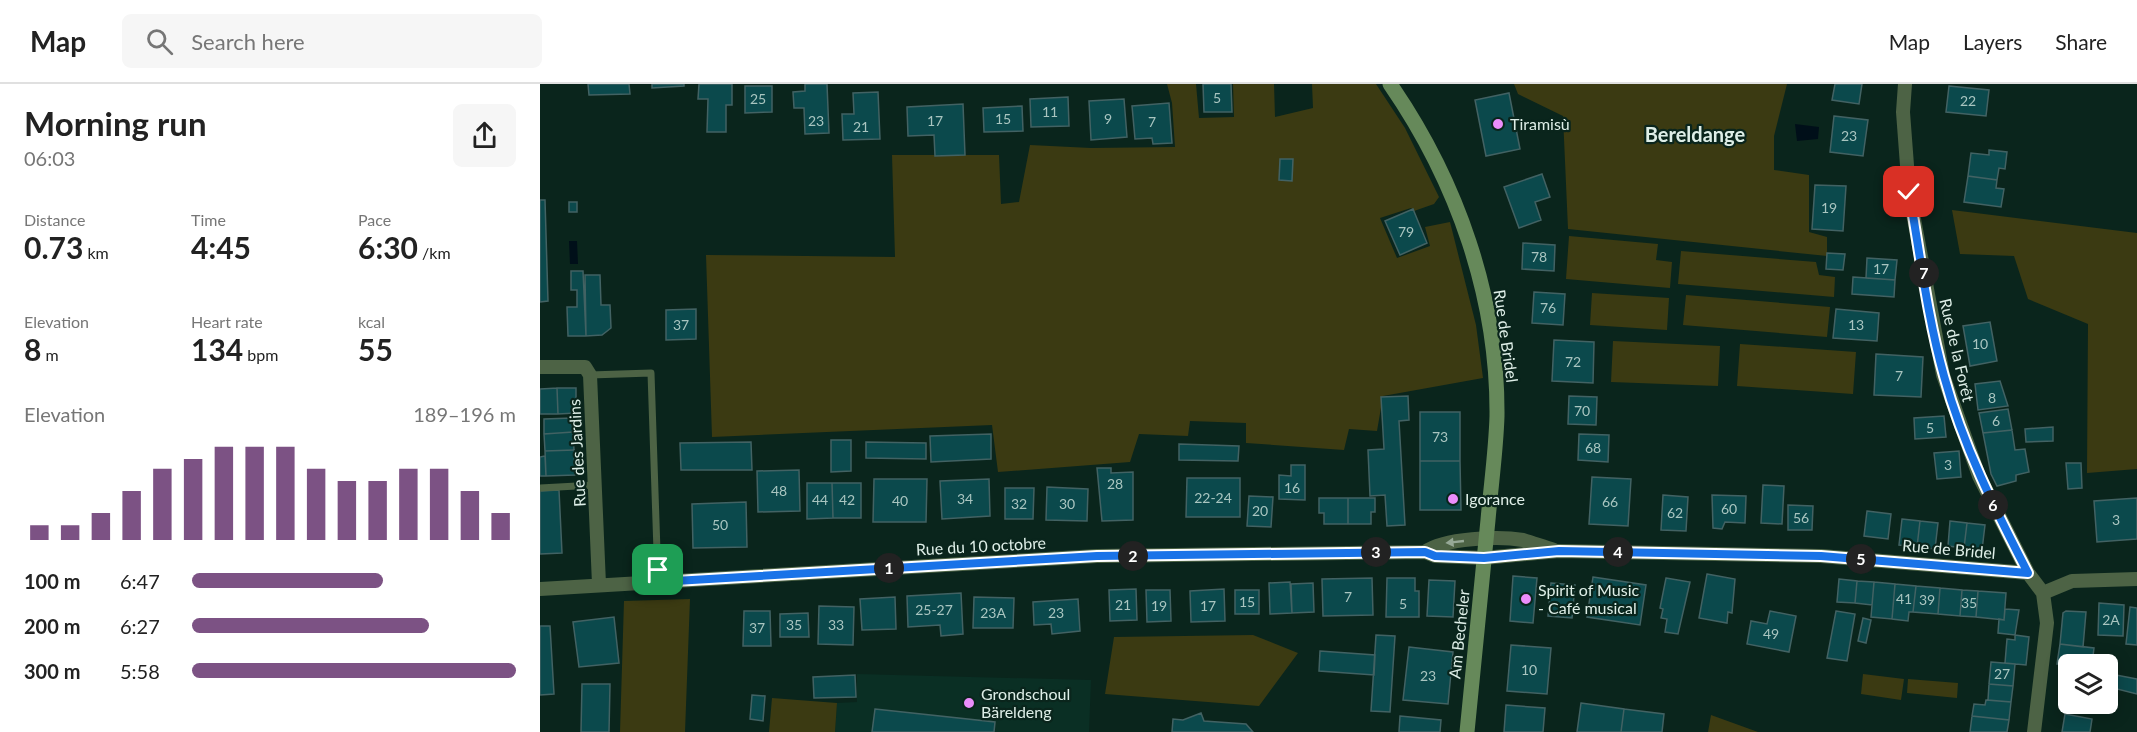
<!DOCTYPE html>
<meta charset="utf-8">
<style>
body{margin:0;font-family:Lato,sans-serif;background:#f6f6f6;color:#222;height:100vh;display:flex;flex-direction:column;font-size:22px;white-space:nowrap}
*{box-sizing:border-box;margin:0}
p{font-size:20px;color:#767676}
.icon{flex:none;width:33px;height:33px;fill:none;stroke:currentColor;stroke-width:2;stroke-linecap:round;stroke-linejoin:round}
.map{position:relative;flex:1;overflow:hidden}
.panel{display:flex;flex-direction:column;background:#fff;width:540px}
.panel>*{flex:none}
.controls{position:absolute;left:1518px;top:570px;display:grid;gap:12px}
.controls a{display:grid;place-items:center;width:60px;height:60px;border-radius:9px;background:#fff;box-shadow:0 3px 15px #0003;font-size:30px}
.pin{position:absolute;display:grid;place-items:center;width:51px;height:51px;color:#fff;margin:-26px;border-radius:12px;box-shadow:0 3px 9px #0006}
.km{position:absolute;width:30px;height:30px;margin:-15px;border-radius:50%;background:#222;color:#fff;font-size:16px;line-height:30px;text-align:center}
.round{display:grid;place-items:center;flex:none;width:63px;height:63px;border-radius:9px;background:#f6f6f6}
.head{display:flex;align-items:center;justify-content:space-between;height:102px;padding:0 24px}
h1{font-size:33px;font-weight:700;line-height:45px}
.stats{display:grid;grid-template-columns:repeat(3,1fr);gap:9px;height:102px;padding:6px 24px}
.stats div{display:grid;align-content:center}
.stats b{font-size:30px;font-weight:700}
.stats small{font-size:16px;font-weight:400}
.stats p{font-size:16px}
.chart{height:168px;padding:12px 24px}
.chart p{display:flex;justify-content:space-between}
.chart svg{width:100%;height:108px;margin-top:6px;stroke:#7c5284;stroke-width:6}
ul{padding:0 24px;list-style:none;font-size:20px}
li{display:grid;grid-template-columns:96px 72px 1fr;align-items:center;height:45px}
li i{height:15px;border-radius:8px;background:#7c5284}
header{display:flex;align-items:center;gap:36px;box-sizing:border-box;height:84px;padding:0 30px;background:#fff;border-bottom:2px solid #e0e0e0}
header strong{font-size:28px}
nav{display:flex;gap:33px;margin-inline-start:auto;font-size:21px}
.search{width:420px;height:54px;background:#f6f6f6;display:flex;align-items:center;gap:15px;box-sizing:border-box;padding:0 21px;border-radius:9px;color:#767676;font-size:22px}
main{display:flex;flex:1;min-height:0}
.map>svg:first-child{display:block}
</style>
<header>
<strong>Map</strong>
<div class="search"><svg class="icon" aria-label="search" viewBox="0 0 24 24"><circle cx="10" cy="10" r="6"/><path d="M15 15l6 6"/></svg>Search here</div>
<nav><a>Map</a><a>Layers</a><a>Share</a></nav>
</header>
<main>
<section class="panel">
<div class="head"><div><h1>Morning run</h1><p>06:03</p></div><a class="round"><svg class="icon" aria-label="share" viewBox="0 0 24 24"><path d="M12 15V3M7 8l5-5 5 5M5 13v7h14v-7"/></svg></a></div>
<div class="stats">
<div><p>Distance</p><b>0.73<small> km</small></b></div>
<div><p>Time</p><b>4:45</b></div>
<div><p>Pace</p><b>6:30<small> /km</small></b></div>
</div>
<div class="stats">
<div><p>Elevation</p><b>8<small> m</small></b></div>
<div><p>Heart rate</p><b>134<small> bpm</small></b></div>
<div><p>kcal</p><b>55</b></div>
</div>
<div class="chart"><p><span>Elevation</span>189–196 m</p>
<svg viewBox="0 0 160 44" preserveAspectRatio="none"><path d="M5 44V38M15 44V38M25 44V33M35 44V24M45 44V15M55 44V11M65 44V6M75 44V6M85 44V6M95 44V15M105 44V20M115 44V20M125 44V15M135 44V15M145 44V24M155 44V33"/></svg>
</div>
<ul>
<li><b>100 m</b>6:47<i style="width:59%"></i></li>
<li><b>200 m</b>6:27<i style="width:73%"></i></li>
<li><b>300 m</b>5:58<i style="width:100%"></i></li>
</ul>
</section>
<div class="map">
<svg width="1597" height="648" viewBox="0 0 1597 648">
<rect width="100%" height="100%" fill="#0a251c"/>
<path fill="#0a2f24" d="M317,590L551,596L549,648H295L297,619L317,618Z"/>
<path fill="#3b3a12" d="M627,0H656L659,34L694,33L693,0H734L735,33L773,24L772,0H836L865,44L899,113L894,120L874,127L871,124L840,134L857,174L890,162L885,143L910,138L936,241L943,294L843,312L837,347L809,345L804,366L706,359V339L650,337L648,352L599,350L590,378L458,388L452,341L172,353L166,171L355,173L352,71H459L461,120L479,118L490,61L551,64L635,63L632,19Z
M974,0H1247L1234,52V86L1269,91V148L1287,153V172L1028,145L1023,32L978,10Z
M1412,126L1597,149V385L1547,389L1548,240L1488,215L1474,172L1420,170Z
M1029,152L1118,160L1116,176L1132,178L1130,204L1026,195Z
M1141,167L1276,178L1279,191L1295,193L1294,213L1138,200Z
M1052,209L1129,214L1127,246L1050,241Z
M1146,211L1290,223L1287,253L1143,241Z
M1073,257L1180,262L1178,302L1071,298Z
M1200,260L1316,268L1313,310L1197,302Z
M150,515L145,648H80L84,517Z
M713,551L758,569L719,622L565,610L574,553Z
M1323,590L1364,595L1361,616L1321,610Z
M1368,595L1418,599L1417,614L1367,609Z
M232,614L297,619L295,648H229Z
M1171,631L1218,648H1168Z"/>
<path fill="#000f19" d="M1255,40L1279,43L1278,55L1257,57Z
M29,157H37L38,180H30Z"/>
<path fill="#0b494c" stroke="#426263" stroke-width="1.5" d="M48,0H89L90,10L49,11Z
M112,0H144V2L112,4Z
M159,0H192V21H186V48H167L168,15H158Z
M265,0H287L289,49L265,50L264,24H254L253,8L265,7Z
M663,0H691L692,28H664Z
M1295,0H1322L1319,20L1292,16Z
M205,2H232V28L205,29Z
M1409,2L1449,6L1446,32L1406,28Z
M338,8L340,55L303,56L302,30H314L313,9Z
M969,9L980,65L946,72L935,16Z
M528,13L529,42L491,43L490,15Z
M584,15L587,53L551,56L549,17Z
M629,19L632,59L613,60L612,54L595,55L592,22Z
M423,20L425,71L395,72L394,51L368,52L367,23Z
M482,22L483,47L444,48L443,24Z
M1294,32L1328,36L1323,72L1290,68Z
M1449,66L1467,68L1465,85L1459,84L1457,96L1428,92L1431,69L1449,71Z
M740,75H753L752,97L739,96Z
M1002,90L1010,113L995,118L1001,136L979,144L964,103Z
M1428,92L1457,96L1456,104L1464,105L1461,123L1424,118Z
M1275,101L1306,102L1303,147L1272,145Z
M0,116H5L8,217L0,218Z
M29,118H37V128H29Z
M873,125L887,159L860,171L845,137Z
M983,159L1015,161L1014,187L982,185Z
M1287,169L1305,170L1303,186L1286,185Z
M1327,174L1357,176L1355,196L1326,194Z
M31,187H43L46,252H28L27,223H37V206H31Z
M45,191H60L61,221H70L71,244L62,251L46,252Z
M1313,193L1355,196L1354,213L1312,210Z
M994,208L1025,210L1023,241L992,239Z
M156,225V255L126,256V226Z
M1296,225L1339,229L1337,257L1293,254Z
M1450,238L1457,277L1430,282L1423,242Z
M1014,256L1054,258L1053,299L1012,297Z
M1336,270L1383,273L1381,313L1334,311Z
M1460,297L1468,322L1438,326L1435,300Z
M17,304H36V329L18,330Z
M17,304L18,330H0V305Z
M868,312L869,336L859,337L865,441L847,442L845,411L830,412L828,366L844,365L841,313Z
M1029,312L1057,313L1056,341L1028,340Z
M1468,325L1472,346L1443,349L1439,329Z
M880,328H920V377H880Z
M1404,332L1406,353L1375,355L1374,334Z
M32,334L33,348L4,350V335Z
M1513,343V357L1486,358L1485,345Z
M1472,346L1475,366L1485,365L1489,388L1476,391V397L1457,402L1451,390L1443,349Z
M33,348L34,366L5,367L4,350Z
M451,350V375L391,378L390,352Z
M1039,350L1069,351L1068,378L1038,376Z
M291,356H311V387L291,388Z
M211,358L212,386H141L140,359Z
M326,358L386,359V375L326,374Z
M639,360L699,362L698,377L639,376Z
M34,366L35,391L6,392L5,367Z
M1419,367L1421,393L1397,395L1394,369Z
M5,372L6,392H0V373Z
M880,377H920L921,426H880Z
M1526,379H1541L1542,404L1528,405Z
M751,381H765V416L739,415V391L751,392Z
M557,384H571V389L593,388V436L562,437Z
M259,386L260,427L218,428L217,387Z
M1052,393L1091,395L1088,442L1049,440Z
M647,394H700V433H646Z
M334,395H387L386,438H333Z
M449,395L450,432L402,435L400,397Z
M267,399H292L293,434L267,435Z
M292,399H321V434H293Z
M1223,401L1244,402L1242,440L1221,439Z
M507,403L548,405L547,437L506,436Z
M465,404H494L493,435H465Z
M19,406L22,469L0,470V407Z
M1123,411L1148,413L1146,447L1121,446Z
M1172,411L1206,412L1205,439L1185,438L1182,445L1173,444Z
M709,412L733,413L731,443L707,442Z
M779,414H808V440H784V429H779Z
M808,414H835V428H831V440H808Z
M1597,414V455L1557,458L1554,417Z
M206,418L207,463L153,464L152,420Z
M1248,421L1273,422L1272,446H1248Z
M1327,427L1351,430L1348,455L1324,452Z
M1362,435L1380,437L1377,463L1359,461Z
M1380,437L1398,439L1395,465L1377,463Z
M1410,437L1427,439L1424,464L1408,462Z
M1427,439L1445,441L1442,466L1424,464Z
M1167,490L1195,495L1192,529L1188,528L1187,539L1159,534Z
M973,492L997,494L993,539L970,537Z
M1053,493L1106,501L1100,541L1047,533Z
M832,494L833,531L783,532L782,495Z
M847,494H875V507H879V533H846Z
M1126,494L1150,498L1138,550L1125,548L1127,535L1121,534L1123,525L1120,524Z
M1299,495L1317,497L1315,519L1297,518Z
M889,496L915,497L913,533L887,532Z
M1317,497L1334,498L1332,521L1315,519Z
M750,498L752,529L730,530L729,499Z
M1334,498L1355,500L1352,535L1331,533Z
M773,499L774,528L752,529L751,500Z
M1011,499L1035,501L1032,534L1008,532Z
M1355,500L1376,502L1373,528H1369L1368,537L1352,535Z
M1376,502L1400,504L1398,530L1373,528Z
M1400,504L1422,506L1420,532L1398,530Z
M596,505L597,536L570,537L569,506Z
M684,505L685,537L651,538L650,507Z
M606,506H630L631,537L607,538Z
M695,506H719V530H695Z
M1422,506L1438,507L1436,533L1420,532Z
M1438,507L1466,509L1464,536L1436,533Z
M421,509L423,550L401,552L400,541L368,543L367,512Z
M355,513L356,545L322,546L320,515Z
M434,513L474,514L473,544H433Z
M538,515L540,547L512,550L511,540L494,541L493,518Z
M1559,519L1584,521L1583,552L1558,551Z
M279,522L314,523L313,561L278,560Z
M1590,523L1597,524V561L1586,560Z
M1465,525L1479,526L1475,551L1458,549L1459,535L1464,536Z
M204,527H230L231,562H203Z
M1230,527L1256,532L1249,568L1207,560L1211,537L1227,540Z
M1296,527L1315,530L1307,577L1287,574Z
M1526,527L1546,528L1543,563L1520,560L1523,529Z
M268,529L269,553H240V530Z
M74,533L79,579L39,583L33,538Z
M1323,534L1331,536L1326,559L1318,557Z
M0,542H10L14,610L0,611Z
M836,551L855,552L850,628L831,627Z
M1475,551L1489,553L1486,581L1465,579L1467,555L1475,556Z
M1520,560L1554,564L1552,580H1517Z
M971,561L1011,564L1007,610L967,607Z
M869,563L913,568L908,620L863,616Z
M780,567L835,571L834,591L779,587Z
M1451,578L1475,580L1473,602L1449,600Z
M315,591L316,613L274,614L273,593Z
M1576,591L1597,595V610L1573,604Z
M42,600H70L69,648H41Z
M1449,600L1473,602L1471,618L1448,616Z
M212,611L225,612L223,637L210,635Z
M1446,616L1471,618L1469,636L1432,632L1434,620L1445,621Z
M1041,619L1084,625L1081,648H1037Z
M966,621L1005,624L1003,648H964Z
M335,625L455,638L454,648H332Z
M1084,625L1124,630L1122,648H1081Z
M661,629L664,637L706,640L713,648H632L633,635L643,636Z
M1525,630L1552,635L1550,648H1522Z
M860,632L901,636L900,648H859Z
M1432,632L1469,636L1467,648H1430Z"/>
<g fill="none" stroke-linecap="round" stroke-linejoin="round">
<path stroke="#4d6345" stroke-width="7" d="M50,291L111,289L118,497
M0,404L55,401"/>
<path stroke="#4d6345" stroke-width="14" d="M1365,0L1363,28L1369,108L1403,291L1439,392L1488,489
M0,283H45L50,291L59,500
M885,468C904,454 959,452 983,456C993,459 1004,463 1014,466
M0,505L557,472L885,468L895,472L944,474L1019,467L1281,472L1488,489L1503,509L1507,539L1494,648
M1503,509L1532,497L1597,495"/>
<path stroke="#66895a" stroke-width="15" d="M850,0C917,97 958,213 957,332C956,366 951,401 948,436C941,507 934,577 927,648"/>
</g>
<defs><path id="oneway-solid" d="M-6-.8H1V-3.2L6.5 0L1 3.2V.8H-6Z" transform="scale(1.5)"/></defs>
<use fill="#96a896" href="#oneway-solid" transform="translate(915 458) rotate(174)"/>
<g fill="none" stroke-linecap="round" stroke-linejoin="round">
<g stroke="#fff" stroke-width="12">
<path id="route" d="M118,486V498L557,472L885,468L895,472L944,474L1019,467L1281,472L1488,489C1455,425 1423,362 1404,292C1387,232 1380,169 1369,108"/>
</g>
<use href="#route" stroke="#1a73e8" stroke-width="8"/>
</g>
<g fill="#eb8dfb" stroke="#0a251c" stroke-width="2">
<circle cx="958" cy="40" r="6"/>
<circle cx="913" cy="415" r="6"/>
<circle cx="986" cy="515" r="6"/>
<circle cx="429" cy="619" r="6"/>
</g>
<g text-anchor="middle" stroke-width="4.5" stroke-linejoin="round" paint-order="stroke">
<g font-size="14" fill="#a9c5c0">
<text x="677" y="19">5</text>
<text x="218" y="20">25</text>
<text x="1428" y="22">22</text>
<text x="510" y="33">11</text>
<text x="463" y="40">15</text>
<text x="568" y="40">9</text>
<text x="276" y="42">23</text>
<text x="395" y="42">17</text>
<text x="612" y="43">7</text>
<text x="321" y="48">21</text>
<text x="1309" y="57">23</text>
<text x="1289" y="129">19</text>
<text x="866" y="153">79</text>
<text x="999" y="178">78</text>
<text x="1341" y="190">17</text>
<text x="1008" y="229">76</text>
<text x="141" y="246">37</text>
<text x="1316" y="246">13</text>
<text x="1440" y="265">10</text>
<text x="1033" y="283">72</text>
<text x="1359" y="297">7</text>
<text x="1452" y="319">8</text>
<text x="1042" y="332">70</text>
<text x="1456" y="342">6</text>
<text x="1390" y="349">5</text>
<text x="900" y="358">73</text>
<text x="1053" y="369">68</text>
<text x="1408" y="386">3</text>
<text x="575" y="405">28</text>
<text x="752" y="409">16</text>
<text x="239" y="412">48</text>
<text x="673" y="419">22-24</text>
<text x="425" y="420">34</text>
<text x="280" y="421">44</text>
<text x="307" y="421">42</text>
<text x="360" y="422">40</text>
<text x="1070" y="423">66</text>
<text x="479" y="425">32</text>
<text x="527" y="425">30</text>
<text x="1189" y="430">60</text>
<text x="720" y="432">20</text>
<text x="1135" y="434">62</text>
<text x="1261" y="439">56</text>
<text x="1576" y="441">3</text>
<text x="180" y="446">50</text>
<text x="808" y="518">7</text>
<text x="1364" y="520">41</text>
<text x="1387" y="521">39</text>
<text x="707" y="523">15</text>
<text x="1429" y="524">35</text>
<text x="863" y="525">5</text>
<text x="583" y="526">21</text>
<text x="619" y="527">19</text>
<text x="668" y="527">17</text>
<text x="394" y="531">25-27</text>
<text x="453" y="534">23A</text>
<text x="516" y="534">23</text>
<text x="1571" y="541">2A</text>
<text x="254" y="546">35</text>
<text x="296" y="546">33</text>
<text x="217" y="549">37</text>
<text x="1231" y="555">49</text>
<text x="989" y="591">10</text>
<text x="1462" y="595">27</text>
<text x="888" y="597">23</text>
</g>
<g font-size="16" fill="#deeee7" stroke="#0a251c" text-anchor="start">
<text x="970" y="46">Tiramisù</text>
<text x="925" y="421">Igorance</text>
<text x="998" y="512">Spirit of Music<tspan x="998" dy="18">- Café musical</tspan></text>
<text x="441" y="616">Grondschoul<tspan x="441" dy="18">Bäreldeng</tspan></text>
</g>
<g font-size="16" fill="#deeee7" stroke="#0a251c">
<text transform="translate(966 252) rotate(82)" y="6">Rue de Bridel</text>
<text transform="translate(1417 266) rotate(77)" y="6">Rue de la Forêt</text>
<text transform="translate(37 369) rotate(-93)" y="6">Rue des Jardins</text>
<text transform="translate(441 462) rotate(-3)" y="6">Rue du 10 octobre</text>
<text transform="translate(1409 465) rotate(5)" y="6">Rue de Bridel</text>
<text transform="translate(919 550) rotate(-84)" y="6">Am Becheler</text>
</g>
<g font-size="20" font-weight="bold" fill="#deeee7" stroke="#0a251c">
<text x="1155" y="58">Bereldange</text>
</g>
</g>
</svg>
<div class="controls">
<a><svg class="icon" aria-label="layers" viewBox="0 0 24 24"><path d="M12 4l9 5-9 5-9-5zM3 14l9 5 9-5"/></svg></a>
</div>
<div class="pin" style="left:118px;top:486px;background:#1e9e55"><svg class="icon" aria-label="arrive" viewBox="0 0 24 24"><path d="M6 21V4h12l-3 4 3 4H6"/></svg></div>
<div class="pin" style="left:1369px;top:108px;background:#d93025"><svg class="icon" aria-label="check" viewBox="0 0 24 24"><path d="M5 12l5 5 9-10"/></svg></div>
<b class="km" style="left:349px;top:484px">1</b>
<b class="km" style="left:593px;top:472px">2</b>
<b class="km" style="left:836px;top:468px">3</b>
<b class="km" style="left:1078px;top:468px">4</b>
<b class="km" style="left:1321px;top:475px">5</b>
<b class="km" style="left:1453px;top:421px">6</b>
<b class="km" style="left:1384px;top:189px">7</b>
</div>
</main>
